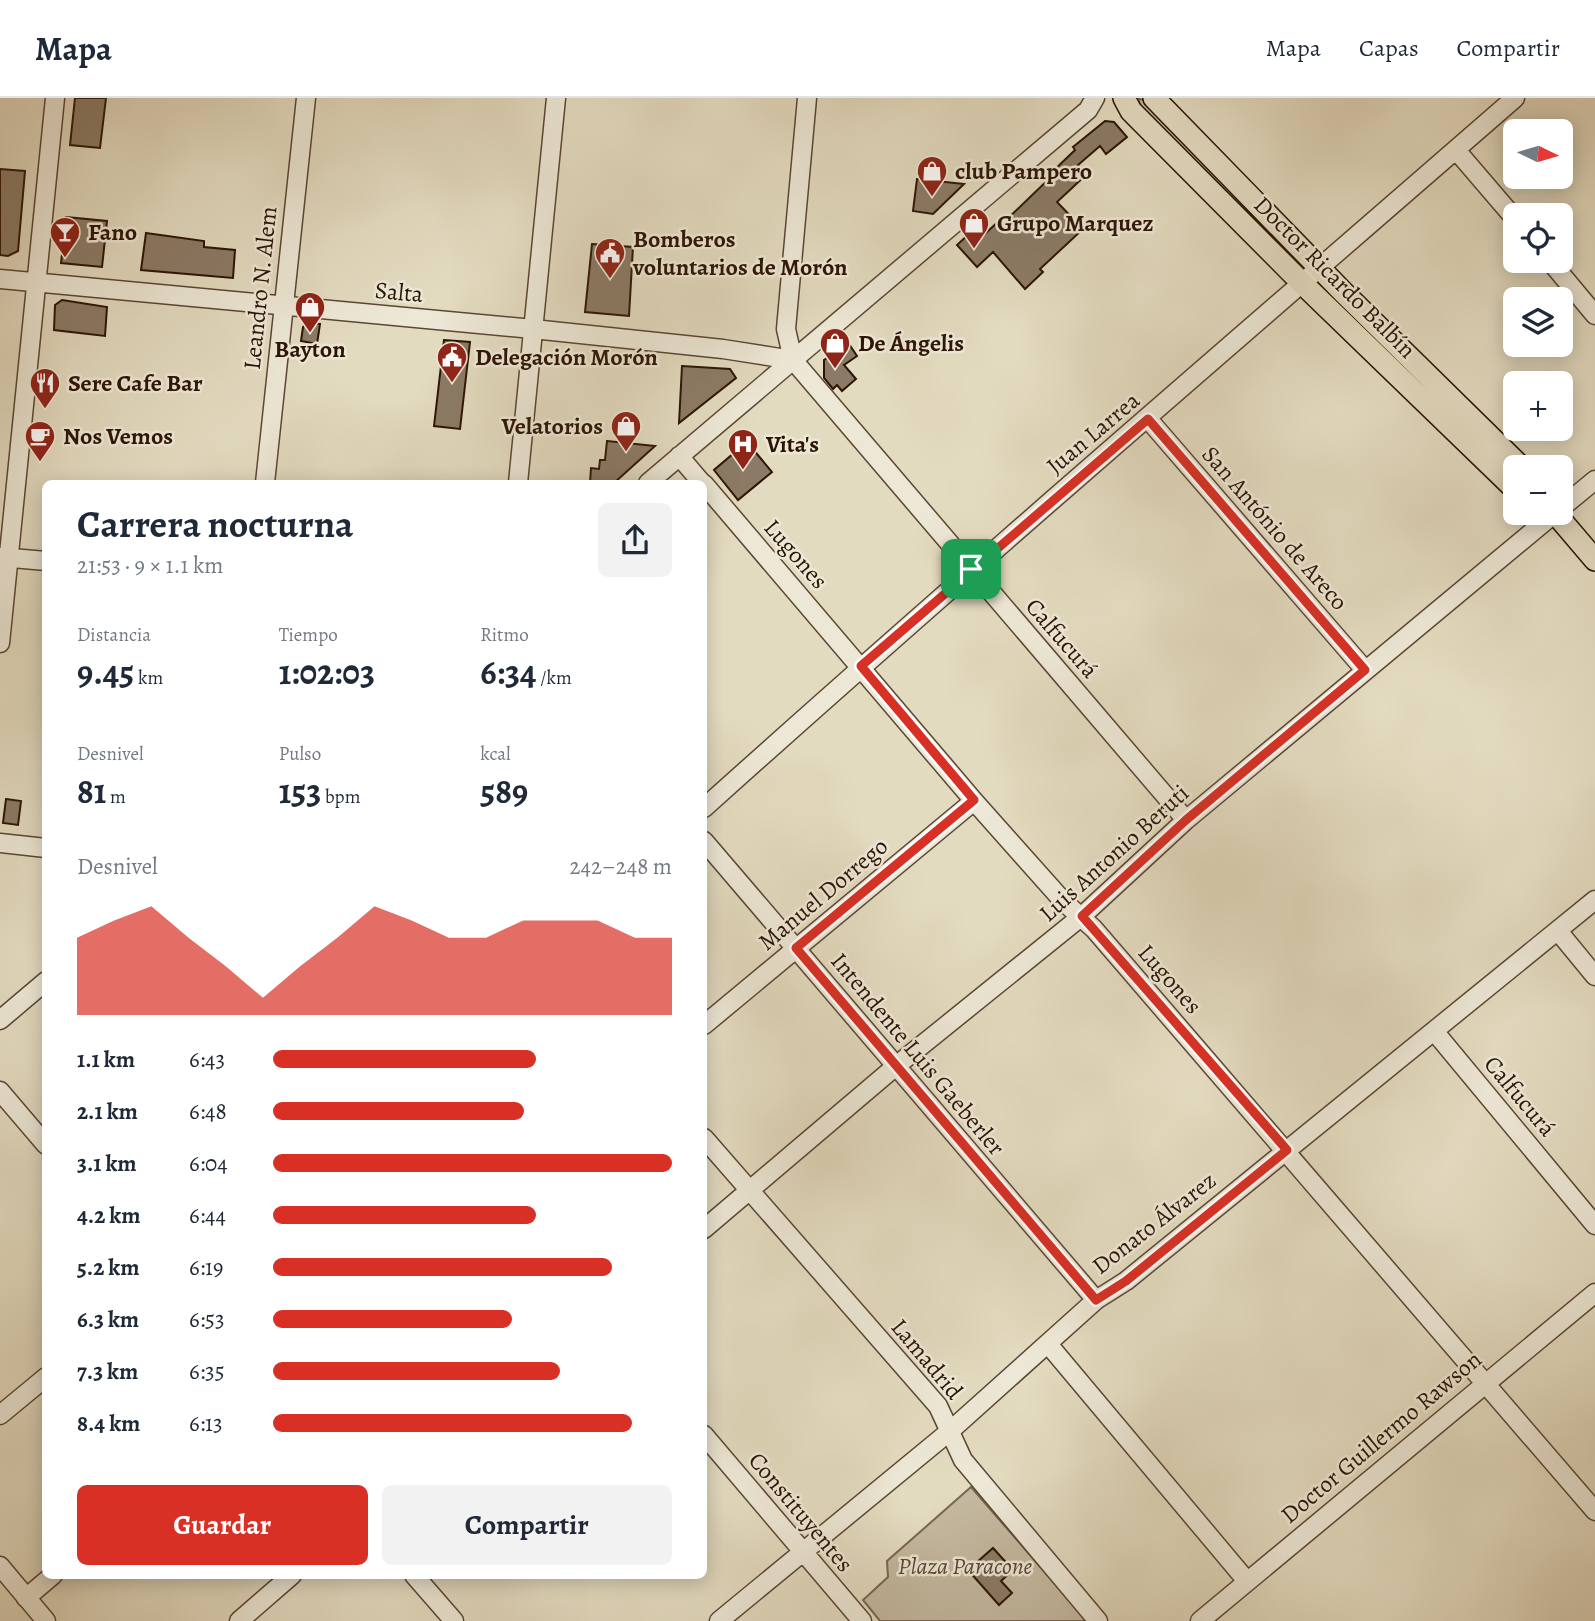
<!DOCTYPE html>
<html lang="es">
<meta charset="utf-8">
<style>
body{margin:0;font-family:Alegreya,serif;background:#f2f2f3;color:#1f2937;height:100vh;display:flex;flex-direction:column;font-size:26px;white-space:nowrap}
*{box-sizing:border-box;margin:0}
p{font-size:23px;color:#747a83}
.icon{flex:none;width:38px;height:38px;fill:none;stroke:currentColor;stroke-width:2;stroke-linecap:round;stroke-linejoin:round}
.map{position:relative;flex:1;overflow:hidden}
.side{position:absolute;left:42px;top:382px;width:665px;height:1099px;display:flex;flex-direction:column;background:#fff;border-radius:10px;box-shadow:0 4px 18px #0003}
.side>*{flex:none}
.needle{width:46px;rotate:95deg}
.buttons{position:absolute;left:1503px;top:21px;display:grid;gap:14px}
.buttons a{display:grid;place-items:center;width:70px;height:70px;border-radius:10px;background:#fff;box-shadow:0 4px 18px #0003;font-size:35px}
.pin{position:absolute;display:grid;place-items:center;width:60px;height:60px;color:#fff;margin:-30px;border-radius:14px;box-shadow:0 4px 10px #0006}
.round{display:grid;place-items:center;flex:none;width:74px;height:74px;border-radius:10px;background:#f2f2f3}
.overview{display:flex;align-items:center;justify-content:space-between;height:119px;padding:0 35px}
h1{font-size:38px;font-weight:600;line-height:52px}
.metrics{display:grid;grid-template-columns:repeat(3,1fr);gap:10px;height:119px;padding:7px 35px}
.metrics div{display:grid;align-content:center}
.metrics b{font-size:35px;font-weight:600}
.metrics small{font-size:19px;font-weight:400}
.metrics p{font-size:19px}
.chart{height:196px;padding:14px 35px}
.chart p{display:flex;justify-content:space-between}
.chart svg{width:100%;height:126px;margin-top:7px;fill:#d93025;opacity:.7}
.primary-button{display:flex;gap:14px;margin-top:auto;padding:14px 35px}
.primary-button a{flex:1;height:80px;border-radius:10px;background:#d93025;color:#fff;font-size:28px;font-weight:600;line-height:80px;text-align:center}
.primary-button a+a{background:#f2f2f3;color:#1f2937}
ul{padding:0 35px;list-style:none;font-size:23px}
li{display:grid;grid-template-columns:112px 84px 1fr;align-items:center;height:52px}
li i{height:18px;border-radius:9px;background:#d93025}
header{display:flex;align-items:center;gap:42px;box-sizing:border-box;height:98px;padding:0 35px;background:#fff;border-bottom:2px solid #e0e1e3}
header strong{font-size:33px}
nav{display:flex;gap:38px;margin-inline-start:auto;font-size:24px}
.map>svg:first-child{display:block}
</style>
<header>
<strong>Mapa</strong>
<nav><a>Mapa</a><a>Capas</a><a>Compartir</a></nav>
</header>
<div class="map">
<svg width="1595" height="1523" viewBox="0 0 1595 1523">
<rect width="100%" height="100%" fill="#e3dbc0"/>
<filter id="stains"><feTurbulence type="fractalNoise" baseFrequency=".00286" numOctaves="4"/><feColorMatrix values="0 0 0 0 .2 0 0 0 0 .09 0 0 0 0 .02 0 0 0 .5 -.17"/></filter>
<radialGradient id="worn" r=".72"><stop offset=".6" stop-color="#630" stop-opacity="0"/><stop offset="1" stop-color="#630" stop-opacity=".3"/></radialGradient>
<path fill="#c4b9a0" stroke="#786652" stroke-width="2" d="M1138,0L1148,4L1303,165L1297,168L1142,12Z
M971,1389L1087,1523H880L863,1502L888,1479L887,1463Z"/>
<path fill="#8b7b66" stroke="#2c1405" stroke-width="2" d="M75,0H106L100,50L70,47Z
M1105,23L1114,24L1127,39L1106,56L1100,48L1078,67L1087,76L1057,104L1083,131L1040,171L1043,174L1025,191L993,154L977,169L957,147L970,135L977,143L999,123L1002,126L1053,77L1051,75L1075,52L1073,49Z
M0,71L25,73L18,153L8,158L0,157Z
M917,81L964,86L933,116L913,113Z
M66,119L107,123L102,169L61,165Z
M146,135L204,143V149L235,152L233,180L141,172Z
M592,146L633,149L629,218L585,214Z
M62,202L107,209L105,238L54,232L55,207Z
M308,225L320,226L317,246L301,243L303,229Z
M444,242L470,244L460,331L434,328Z
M849,246L857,258L844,267L856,281L842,293L837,287L833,291L824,280V262Z
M682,268L730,271L736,280L679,325Z
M607,343L655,348L614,385H590L591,370L599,371L600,362H605Z
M747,344L772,374L738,402L714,372Z
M6,701L21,703L18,727L3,725Z
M993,1450L1013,1472L1001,1483L1012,1495L999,1507L968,1472Z"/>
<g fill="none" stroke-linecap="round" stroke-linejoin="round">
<g stroke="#5a4634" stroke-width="21">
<path id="minor" d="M807,0L786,231L793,262L1186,722
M1456,52L1516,122
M1550,163L1595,217
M0,181L533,231L723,251L793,262
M1148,321L1365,572
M679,358L702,385
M265,385L306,0
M518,385L556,0
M648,385L1088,12L1095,0
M704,386L974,703L1063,803L1094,831L1595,1413
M1561,410L1595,382
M0,459L46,463
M0,545L55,0
M704,710C971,470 1244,236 1515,0
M704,743L1096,1202
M0,745L46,750
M1558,833L1595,878
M0,922L46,883
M704,927L974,703
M1434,933L1595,1127
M0,993L46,1047
M704,1040L938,1308L963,1362L1098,1523
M704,1131L896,968L1082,818L1186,722L1555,415
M1048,1246L1246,1482
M0,1317L46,1279
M704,1337L862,1523
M0,1468L46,1523
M414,1477L454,1523
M26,1500L53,1477
M239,1523L292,1477
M719,1523L950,1333L1096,1202L1126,1183L1595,802
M1200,1523L1595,1195"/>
</g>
<g stroke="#2c1405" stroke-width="24">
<path id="major" d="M1124,0L1131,13L1303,186L1516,392
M1154,0L1343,194L1521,369
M1555,415L1595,462"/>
</g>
<use href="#minor" stroke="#ede8d6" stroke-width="18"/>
<use href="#major" stroke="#e3dbc0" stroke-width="21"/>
</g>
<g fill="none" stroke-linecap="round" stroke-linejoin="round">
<g stroke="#fff" stroke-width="14">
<path id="route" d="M1148,321L1365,572L1186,722L1082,818L1287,1052L1126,1183L1096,1202L796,850L974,702L861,568Z"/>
</g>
<use href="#route" stroke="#d93025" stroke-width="9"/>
</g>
<defs>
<g id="shop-pin" transform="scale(1.575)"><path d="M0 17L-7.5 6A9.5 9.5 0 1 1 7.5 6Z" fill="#8f2418" stroke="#ede8d6"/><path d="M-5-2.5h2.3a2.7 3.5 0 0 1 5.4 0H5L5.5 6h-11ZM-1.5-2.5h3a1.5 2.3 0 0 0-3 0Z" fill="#fff"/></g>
<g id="bar-pin" transform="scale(1.575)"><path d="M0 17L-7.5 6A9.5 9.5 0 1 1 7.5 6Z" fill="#8f2418" stroke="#ede8d6"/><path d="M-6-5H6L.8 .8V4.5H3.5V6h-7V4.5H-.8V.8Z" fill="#fff"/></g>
<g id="civic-pin" transform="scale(1.575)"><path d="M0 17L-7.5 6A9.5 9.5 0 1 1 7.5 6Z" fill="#8f2418" stroke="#ede8d6"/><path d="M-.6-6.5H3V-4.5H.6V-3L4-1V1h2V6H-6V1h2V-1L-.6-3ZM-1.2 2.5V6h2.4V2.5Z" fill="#fff"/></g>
<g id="restaurant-pin" transform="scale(1.575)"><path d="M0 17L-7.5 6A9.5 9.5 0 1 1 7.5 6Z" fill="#8f2418" stroke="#ede8d6"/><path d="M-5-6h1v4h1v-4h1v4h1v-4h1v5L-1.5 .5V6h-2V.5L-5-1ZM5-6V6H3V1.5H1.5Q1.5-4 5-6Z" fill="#fff"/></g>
<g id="cafe-pin" transform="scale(1.575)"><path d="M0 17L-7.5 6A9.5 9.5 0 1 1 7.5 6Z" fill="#8f2418" stroke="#ede8d6"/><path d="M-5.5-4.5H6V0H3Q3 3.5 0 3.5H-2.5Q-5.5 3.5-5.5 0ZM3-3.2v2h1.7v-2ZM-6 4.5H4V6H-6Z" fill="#fff"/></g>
<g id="hospital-pin" transform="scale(1.575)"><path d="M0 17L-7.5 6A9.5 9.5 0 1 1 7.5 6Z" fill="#8f2418" stroke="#ede8d6"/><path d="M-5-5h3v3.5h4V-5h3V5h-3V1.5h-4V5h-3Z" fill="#fff"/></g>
</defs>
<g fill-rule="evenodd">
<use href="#shop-pin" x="932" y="73"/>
<use href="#shop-pin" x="974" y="125"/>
<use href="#bar-pin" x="65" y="134"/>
<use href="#civic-pin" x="610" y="155"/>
<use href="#shop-pin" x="310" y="209"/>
<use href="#shop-pin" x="835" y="245"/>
<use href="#civic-pin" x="452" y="259"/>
<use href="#restaurant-pin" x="45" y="285"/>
<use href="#shop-pin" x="626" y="328"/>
<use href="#cafe-pin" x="40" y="338"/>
<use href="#hospital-pin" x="743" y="346"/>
</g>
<g text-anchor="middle" stroke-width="5" stroke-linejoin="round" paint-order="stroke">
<g font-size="24" font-weight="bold" fill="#2c1405" stroke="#ede8d6" text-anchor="start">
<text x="955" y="81">club Pampero</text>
<text x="997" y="133">Grupo Marquez</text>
<text x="88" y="142">Fano</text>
<text x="633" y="149">Bomberos<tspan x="633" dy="28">voluntarios de Morón</tspan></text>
<text x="858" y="253">De Ángelis</text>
<text x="310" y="259" text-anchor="middle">Bayton</text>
<text x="475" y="267">Delegación Morón</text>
<text x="68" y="293">Sere Cafe Bar</text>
<text x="603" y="336" text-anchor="end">Velatorios</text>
<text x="63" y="346">Nos Vemos</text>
<text x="766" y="354">Vita's</text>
</g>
<g font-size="24" fill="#2c1405" stroke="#ede8d6">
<text transform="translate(1335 179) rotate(45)" y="8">Doctor Ricardo Balbín</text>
<text transform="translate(260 190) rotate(-84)" y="8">Leandro N. Alem</text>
<text transform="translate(399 194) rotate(5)" y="8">Salta</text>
<text transform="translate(1093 335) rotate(-40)" y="8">Juan Larrea</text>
<text transform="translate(1275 430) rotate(49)" y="8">San António de Areco</text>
<text transform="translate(796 456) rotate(49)" y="8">Lugones</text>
<text transform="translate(1062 540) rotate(49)" y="8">Calfucurá</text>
<text transform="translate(1114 755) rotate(-42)" y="8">Luis Antonio Beruti</text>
<text transform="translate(823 796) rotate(-40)" y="8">Manuel Dorrego</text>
<text transform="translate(1170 881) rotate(49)" y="8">Lugones</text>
<text transform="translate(918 956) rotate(50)" y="8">Intendente Luis Gaeberler</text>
<text transform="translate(1520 998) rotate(50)" y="8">Calfucurá</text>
<text transform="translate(1154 1125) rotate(-38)" y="8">Donato Álvarez</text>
<text transform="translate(927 1261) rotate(50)" y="8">Lamadrid</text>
<text transform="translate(1381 1339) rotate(-40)" y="8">Doctor Guillermo Rawson</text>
<text transform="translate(801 1414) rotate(50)" y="8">Constituyentes</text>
</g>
<g font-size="24" font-style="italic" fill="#5a4634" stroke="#ede8d6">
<text x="965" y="1476">Plaza Paracone</text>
</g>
</g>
<rect width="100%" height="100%" filter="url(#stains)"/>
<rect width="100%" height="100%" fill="url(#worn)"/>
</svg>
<div class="buttons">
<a><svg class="needle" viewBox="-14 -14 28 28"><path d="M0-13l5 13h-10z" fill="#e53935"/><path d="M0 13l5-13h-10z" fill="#747a83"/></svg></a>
<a><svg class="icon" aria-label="locate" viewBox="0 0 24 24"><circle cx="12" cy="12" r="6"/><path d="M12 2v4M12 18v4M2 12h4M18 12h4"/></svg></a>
<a><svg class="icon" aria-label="layers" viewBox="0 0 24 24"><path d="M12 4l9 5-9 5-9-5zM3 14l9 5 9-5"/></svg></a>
<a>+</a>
<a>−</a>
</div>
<div class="pin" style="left:971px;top:471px;background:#1e9e55"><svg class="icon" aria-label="arrive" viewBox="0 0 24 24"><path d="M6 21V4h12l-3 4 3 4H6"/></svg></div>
<section class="side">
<div class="overview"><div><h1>Carrera nocturna</h1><p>21:53 · 9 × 1.1 km</p></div><a class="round"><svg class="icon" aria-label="share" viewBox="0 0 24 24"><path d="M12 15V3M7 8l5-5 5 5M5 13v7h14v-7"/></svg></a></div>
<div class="metrics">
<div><p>Distancia</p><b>9.45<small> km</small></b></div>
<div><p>Tiempo</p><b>1:02:03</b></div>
<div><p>Ritmo</p><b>6:34<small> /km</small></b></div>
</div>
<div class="metrics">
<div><p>Desnivel</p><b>81<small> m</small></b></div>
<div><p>Pulso</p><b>153<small> bpm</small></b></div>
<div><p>kcal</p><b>589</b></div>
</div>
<div class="chart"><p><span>Desnivel</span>242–248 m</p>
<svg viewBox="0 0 160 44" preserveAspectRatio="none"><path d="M0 44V17L10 11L20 6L30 17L40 27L50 38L60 27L70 17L80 6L90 11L100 17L110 17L120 11L130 11L140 11L150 17L160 17V44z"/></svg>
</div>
<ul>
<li><b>1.1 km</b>6:43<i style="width:66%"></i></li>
<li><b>2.1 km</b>6:48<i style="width:63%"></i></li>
<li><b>3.1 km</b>6:04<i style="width:100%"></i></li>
<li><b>4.2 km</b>6:44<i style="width:66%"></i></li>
<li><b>5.2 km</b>6:19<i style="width:85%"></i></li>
<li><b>6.3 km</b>6:53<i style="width:60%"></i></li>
<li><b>7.3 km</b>6:35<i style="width:72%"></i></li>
<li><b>8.4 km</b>6:13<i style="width:90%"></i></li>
</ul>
<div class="primary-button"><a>Guardar</a><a>Compartir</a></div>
</section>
</div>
